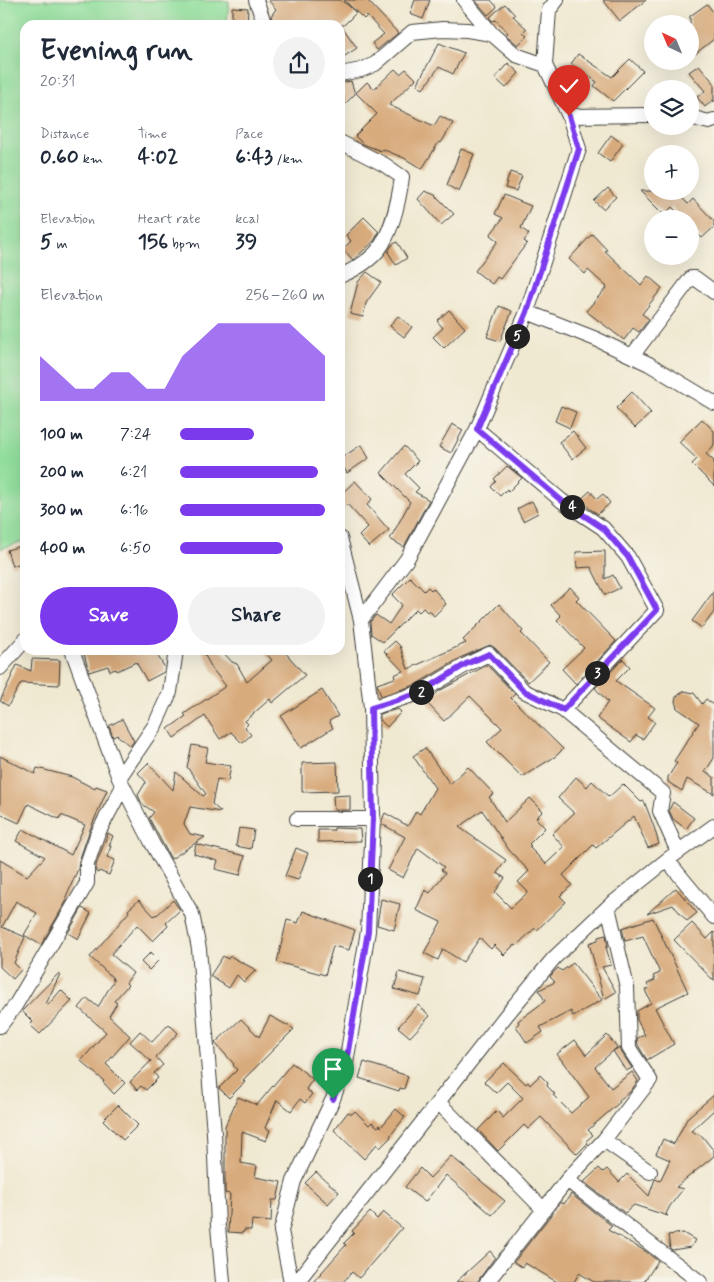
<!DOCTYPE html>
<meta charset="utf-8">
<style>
body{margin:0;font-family:Mynerve,sans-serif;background:#f2f2f3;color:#1f2937;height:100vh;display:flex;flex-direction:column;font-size:19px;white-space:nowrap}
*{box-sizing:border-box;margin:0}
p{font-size:16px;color:#747a83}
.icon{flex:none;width:28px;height:28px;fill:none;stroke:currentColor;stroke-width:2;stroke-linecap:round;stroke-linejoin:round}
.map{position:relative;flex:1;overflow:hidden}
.details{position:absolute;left:20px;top:20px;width:325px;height:635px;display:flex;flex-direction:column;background:#fff;border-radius:15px;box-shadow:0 5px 20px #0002}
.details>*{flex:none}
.needle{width:32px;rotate:316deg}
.buttons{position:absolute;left:644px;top:15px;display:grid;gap:10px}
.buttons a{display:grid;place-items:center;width:55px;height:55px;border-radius:50%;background:#fff;box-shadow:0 5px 20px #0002;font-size:25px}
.pin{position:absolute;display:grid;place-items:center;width:42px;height:42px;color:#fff;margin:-51px -21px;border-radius:50% 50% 50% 0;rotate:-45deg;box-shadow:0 0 5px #0007}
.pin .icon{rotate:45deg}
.km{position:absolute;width:25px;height:25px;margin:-12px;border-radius:50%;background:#222;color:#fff;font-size:14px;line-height:25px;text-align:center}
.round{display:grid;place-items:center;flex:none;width:52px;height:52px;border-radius:26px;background:#f2f2f3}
.overview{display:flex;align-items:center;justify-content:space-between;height:85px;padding:0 20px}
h1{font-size:28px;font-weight:800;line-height:38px}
.stats{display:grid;grid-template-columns:repeat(3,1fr);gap:8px;height:85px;padding:5px 20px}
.stats div{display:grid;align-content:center}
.stats b{font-size:21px;font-weight:800}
.stats small{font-size:14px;font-weight:400}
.stats p{font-size:14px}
.chart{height:140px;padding:10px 20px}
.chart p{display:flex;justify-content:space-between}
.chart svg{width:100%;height:90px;margin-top:5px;fill:#7c3aed;opacity:.7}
.button{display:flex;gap:10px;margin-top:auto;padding:10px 20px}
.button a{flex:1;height:58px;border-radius:30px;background:#7c3aed;color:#fff;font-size:20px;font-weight:800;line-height:58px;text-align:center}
.button a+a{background:#f2f2f3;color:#1f2937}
ul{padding:0 20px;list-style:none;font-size:16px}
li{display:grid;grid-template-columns:80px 60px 1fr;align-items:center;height:38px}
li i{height:12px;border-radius:6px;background:#7c3aed}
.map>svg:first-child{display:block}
</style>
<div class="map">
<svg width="714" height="1282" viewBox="0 0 714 1282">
<rect width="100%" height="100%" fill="#f7f3e8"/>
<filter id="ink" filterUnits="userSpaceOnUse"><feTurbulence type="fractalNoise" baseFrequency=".02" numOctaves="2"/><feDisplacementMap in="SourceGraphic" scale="10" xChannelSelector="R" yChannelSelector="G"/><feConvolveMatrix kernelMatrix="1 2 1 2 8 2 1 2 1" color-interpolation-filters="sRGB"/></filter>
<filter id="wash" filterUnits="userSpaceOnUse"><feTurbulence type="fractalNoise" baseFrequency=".0096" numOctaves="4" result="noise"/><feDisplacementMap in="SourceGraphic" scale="20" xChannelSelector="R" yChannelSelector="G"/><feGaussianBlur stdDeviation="1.12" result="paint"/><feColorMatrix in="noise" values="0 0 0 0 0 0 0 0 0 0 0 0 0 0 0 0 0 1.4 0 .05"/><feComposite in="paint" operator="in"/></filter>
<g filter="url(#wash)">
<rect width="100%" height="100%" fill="#f0e9d2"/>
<path fill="#92df9d" stroke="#577e5c" d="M0,0L229,1L227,25H25V541L0,549Z"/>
<g id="blocks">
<path fill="#d8ab7d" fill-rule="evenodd" d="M268,0H340L348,5L356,13L344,25H341L357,48L340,59V25H281L272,20L271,16L276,9Z
M344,0H367L398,33L377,50L372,43L384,34L367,16L364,19Z
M415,0H430L423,19L410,14Z
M475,0H491L497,7L488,15Z
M603,0H646L620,21Z
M505,4L515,15L513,16L527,29L523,33L527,36L518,45L506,35L508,33L496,20L492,21L490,17Z
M707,4L714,13V39L695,54L690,48V16Z
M232,7L248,8L247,25L232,24Z
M439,43L464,53L453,74L439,67L423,89L417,85Z
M578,54L612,77L630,59L643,71L613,101L594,86L597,82L571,64Z
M508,63L519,73L506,88L495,78Z
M699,65L714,83V102L713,100L705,107L697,97L705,91L689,72Z
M395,69L400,74L406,69L416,79L389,105L434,126L440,116L453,123L441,143L439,142L422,169L404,158L382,149L381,151L363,144L355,136L377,114L356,93L367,82L374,89Z
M351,81L355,94L340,109V83Z
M611,135L623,144L610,162L598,153Z
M461,149L474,154L459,192L447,185Z
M510,172L522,176L516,191L505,188Z
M608,188L616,197L603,209L594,201Z
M425,191L435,195L454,214L441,225L418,199Z
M640,191H675L688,204L693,199L714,221V227L702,238L690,226V219H684L672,207L664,215Z
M504,195L531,206L521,228L529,234L524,241L527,243L500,279L497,277L492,284L475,271L498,241L490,235L503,218L495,214Z
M364,217L379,232L374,241L353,260L343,249L351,241L346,235Z
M592,234L607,250L605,251L641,285L648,276L662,288L642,314L649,319L639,332L633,328L624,340L586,311L607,287L588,270L585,274L569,259Z
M397,242L407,258L396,265L388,252L392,245Z
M367,272L381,282L366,303L363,317L350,314L358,282Z
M499,306L512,311L500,341L487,337Z
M449,310L465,328L444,348L433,337L443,328L437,321Z
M398,316L412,327L404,337L390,326Z
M632,392L651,413L635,428L616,408Z
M561,406L576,412L570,428L555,421Z
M702,419L714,431V445L706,454L714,461V486L692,464L697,459L679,442Z
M452,424L463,430L451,453L439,447Z
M573,431L586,448L572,459L559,442Z
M361,445L369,458L347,473L340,462V459Z
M404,446L418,461L405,474L419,488L415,492L429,500L404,547L390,539L410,502L381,473Z
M507,466L522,478L508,492L507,489L500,496L491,487L496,481L494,479Z
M355,481L372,499L367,505L389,530L369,547L359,536L368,527L347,504L340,511V495Z
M590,491L597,499L603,494L610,503L598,514L590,509L581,499Z
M532,501L538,513L523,521L517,509Z
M25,545V562L12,566L7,550Z
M605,551V579L613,575L620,588L605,595L591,567L577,568L576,552Z
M410,577L424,591L428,587L431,590L433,588L446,604L434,616L429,610L427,612L423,608L419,612L416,609L383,642L371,634L370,622L376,615L389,624L402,605L392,595Z
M570,587L579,597L576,600L616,641L576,684L562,669L584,648L557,620L561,616L551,605Z
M714,591V612L702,628L692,621Z
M499,604L523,631L521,633L549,662L528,682L495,648L490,645L462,657L415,685L381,696L377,684L395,678L394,675L403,671L384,651L395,641L400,646L408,669L466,643L463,640Z
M83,650H163L156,653L165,668L164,672L147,681L136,662L117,671L116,669L110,671L108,666L89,672Z
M202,650H221L232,662L237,664L247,682L272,660L263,650H283L305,675L272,703L270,699L245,721L248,724L245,727L251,735L242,743L231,732L220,739L205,716L174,738L168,729L186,716L184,714L226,686L213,670Z
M32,659L60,660L59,685L21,683L8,706L0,701L17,665L31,671Z
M623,659L630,667L616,681L655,708L648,717L655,722L643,739L636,735L631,742L597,718L608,702L595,688Z
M487,665L515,694L511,698L563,749L556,756L522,777L487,742L502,728L470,696L444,721L427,703L439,691Z
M322,690L338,716L329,721L333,728L301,748L281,716Z
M684,691L694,693L702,704L706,699L714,705V758L705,772L714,777V794L687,779L682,791L668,782V777L677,763L674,761L699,723L677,708L675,701L676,697Z
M398,709L401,712L387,727L380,720V714Z
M122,719L134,741L130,746L117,735L113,737L109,726Z
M192,745L208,748L205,762L231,766L228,781L217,779L212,804L221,812L190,807L184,824L190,834L205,837L171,859L149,818L154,812L142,804L138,795L146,782L138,773L148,763L173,790L176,772L203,796L206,794L187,767Z
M425,748L450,784L468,767L494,794L489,797L505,822L530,798L543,811L536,818L545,828L529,844L531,846L529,847L546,864L564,847L552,834L574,813L558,798L576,777L587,787L592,781L609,797L623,784L641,802L644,801L654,827L659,844L648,848L634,816L596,848L593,845L563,875L572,885L560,896L566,902L537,930L535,928L516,946L514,945L504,955L494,945L491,949L480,938L463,962L443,949L438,960L424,953L441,922L416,910L425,890L430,893L445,873L441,870L444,867L418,848L403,878L388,870L405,837L382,824V820L385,813L408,826L416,811L420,814L435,788L413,756ZM482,810L509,850L529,871L518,882L528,892L511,908L495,892L505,878L497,873L506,860L459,827Z
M0,756L35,774L37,768L72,777L95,789L96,786L107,790L89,832L79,861L78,869L65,899L67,900L41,945L24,935L37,913L16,901L2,927L25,937L14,963L21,970L13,979L0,967V860L27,876L45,857L16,841L23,829L71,855L85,825L61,815L59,819L28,804L19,823L0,814Z
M337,762L338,791L302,792V763Z
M350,795V810H334L333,796Z
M673,802L694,818L686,829L673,819L669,810Z
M239,828L254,830L251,849L236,846Z
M334,828L360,829L361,841L318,842V830H334Z
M108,833L113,836L109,846H111L107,857L115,860L109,875L99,871L98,873L96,872V865Z
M196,844L245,856L240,875L215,869L218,861L194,854Z
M296,848L308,853L298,880L285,876Z
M676,888L697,913L687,921L673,905L647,914Z
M381,899L400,904L394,930L377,925Z
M139,900L154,916L156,914L157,915L173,900L180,910L166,923L168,926L153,941L137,925L111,954L133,973L126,983L128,985L114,1001L117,1003L109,1016L130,1036L106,1064L125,1083L114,1094L103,1082L104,1081L81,1061L106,1032L79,1008L87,998L98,1007L114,980L112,979L113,978L90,957L129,912L128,910Z
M82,908L91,913L78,939L68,933Z
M303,911L355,930L349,950L333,946L325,975L277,962L287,920L298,923Z
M653,918L688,992L655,1008L674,1044L647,1060L638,1045L637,1038L645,1035L637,1020V1011L651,1003L645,990L649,988L647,984L655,980L653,976L660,973L643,936L625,941L622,928Z
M692,923L707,939L714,932V981L674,940Z
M606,935L608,947H606L611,965L602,967L616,992L604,999L589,943L598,940V937Z
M151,952L159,960L149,970L141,962Z
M223,956L228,959L230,956L256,970L244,982L237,975L229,988L210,976Z
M573,963L602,1000L573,1016L571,1011L540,1027L543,1032L527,1043L516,1026L519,1023L518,1021L545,1001L539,990L555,982L550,977L552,974L558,968L562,971Z
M399,972L425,979L420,996L394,989Z
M59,973L60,974L46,1004L48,1005L61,990L72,1001L40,1034L30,1025L33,1022L22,1011Z
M418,1005L430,1016L410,1037L398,1027Z
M270,1016L294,1029L243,1080L245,1082L229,1098L219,1088L237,1070L233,1065L234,1064L215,1043L241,1019L259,1037Z
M169,1024L178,1033L156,1057L163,1065L154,1073L158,1078L146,1090L141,1086L137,1090L130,1082L151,1061L130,1042L140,1031L152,1042Z
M607,1035L617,1047L613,1051L620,1047L622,1053L632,1068L626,1071L613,1051L595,1067L611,1088L632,1072L638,1081L630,1092L619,1100L620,1102L588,1130L593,1135L586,1141L588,1143L577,1154L541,1117L528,1129L524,1125L498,1151L478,1130L497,1111L503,1118L523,1098L507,1082L496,1093L484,1082L504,1063L526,1084L528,1082L530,1085L540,1075L548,1083L547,1086L555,1094L553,1095L571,1113L589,1097L557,1054L575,1040L586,1055Z
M364,1062L408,1076L404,1089L400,1088L399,1091L359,1078Z
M292,1063L313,1079L306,1089L312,1094L305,1103L300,1099L291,1111L277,1100L265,1128L270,1130L266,1141L242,1132L241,1163L257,1166L255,1177L281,1182L277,1200H272L271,1222L252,1220L251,1230H244L243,1233L228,1232L230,1194L225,1193V1126L238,1097L257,1105Z
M714,1095V1110L691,1131L702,1136L714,1151V1156L676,1187L683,1189L670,1206L666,1214L668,1216L634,1205L625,1213L584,1182L599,1168L603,1172L607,1169L619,1182L627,1174L649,1196L655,1179L660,1181L670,1160L656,1154L663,1139L674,1144L688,1117Z
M118,1105L138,1125L123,1140L103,1120Z
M396,1109L405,1117L390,1136L391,1137L380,1148L377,1144L364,1159L334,1130L348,1112L352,1114L355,1111L369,1125L372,1122L378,1127L380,1125L381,1127Z
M451,1156L505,1201L492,1215L446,1175L425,1202L405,1187L420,1168L430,1178Z
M316,1172L339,1192L328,1204L305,1183Z
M571,1194L612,1226L608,1230L645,1251L658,1261L644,1282H594L579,1273L574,1282H557L525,1263L522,1267L514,1262L561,1202L564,1204Z
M370,1212L377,1219L383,1212L402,1228L359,1278L352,1272L343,1282H313L346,1245L344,1243L354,1233L352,1231Z
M683,1233L695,1240L691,1247L672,1250L670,1248L668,1235Z
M490,1251L495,1257L477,1282H456Z"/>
</g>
</g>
<g filter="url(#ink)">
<use href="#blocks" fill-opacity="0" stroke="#3c3b37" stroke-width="1"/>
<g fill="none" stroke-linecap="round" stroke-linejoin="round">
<g stroke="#3c3b37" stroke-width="16">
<path id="minor" d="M256,0L265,25
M464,0L492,34
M340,74L361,70L375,64L412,32L443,29L467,30L492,34L516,55L545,65
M569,116L652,115
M690,117L709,122L714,120
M340,142L385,165L402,177C399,199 392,231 379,249C369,262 354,270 340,276
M527,312L596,339L649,364L714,403
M632,356L691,278H695L714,292
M477,429L562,501L603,528L628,557L657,610L563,710
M361,620L407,559L477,429L527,312L579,149L569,116L545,65L549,10L557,0
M72,650L119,778L152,843L192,914L199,949L214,1133L218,1226L223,1282
M0,668L25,640
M371,708L419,693L466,665L489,654L524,691L563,710L663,793L660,811L678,852
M119,778L155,725L170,692L176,650
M297,819H373
M667,860L714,917
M0,1026L15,1006L87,883V864L97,835L123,786
M439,1103L544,1210
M604,1140L650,1172
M567,1180L700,1282
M291,1282L281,1231L294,1181L333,1099L346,1063L368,931L373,819L371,708L361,620L340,538
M297,1282L508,1013L554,958L608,907L667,860L714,826
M487,1282L567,1180L604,1140L650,1080L629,1048L627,987L608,907"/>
</g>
<use href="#minor" stroke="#fff" stroke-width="14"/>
</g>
</g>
<g fill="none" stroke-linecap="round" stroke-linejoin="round" filter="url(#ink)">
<g stroke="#fff" stroke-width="10">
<path id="route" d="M333,1099L346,1063L368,931L373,819L371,708L420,693L466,664L489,654L524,691L563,710L657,610L628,557L603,528L562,501L477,429L527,312L579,149L569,116"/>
</g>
<use href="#route" stroke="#7c3aed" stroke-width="6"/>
</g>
</svg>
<div class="buttons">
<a><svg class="needle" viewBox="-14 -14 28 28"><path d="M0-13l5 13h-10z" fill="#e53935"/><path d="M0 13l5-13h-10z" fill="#747a83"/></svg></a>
<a><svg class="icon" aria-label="layers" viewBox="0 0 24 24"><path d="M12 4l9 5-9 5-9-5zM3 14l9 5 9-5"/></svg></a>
<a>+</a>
<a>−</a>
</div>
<div class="pin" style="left:333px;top:1099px;background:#1e9e55"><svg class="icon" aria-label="arrive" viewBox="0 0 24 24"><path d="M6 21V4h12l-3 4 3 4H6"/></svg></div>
<div class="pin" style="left:569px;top:116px;background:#d93025"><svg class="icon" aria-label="check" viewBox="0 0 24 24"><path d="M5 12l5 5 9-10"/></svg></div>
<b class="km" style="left:370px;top:879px">1</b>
<b class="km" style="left:421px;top:692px">2</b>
<b class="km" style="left:597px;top:673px">3</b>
<b class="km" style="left:572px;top:507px">4</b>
<b class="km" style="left:517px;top:336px">5</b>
<section class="details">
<div class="overview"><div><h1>Evening run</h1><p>20:31</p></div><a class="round"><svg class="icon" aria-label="share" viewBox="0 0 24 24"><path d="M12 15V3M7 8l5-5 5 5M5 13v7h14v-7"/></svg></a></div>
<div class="stats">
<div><p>Distance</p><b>0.60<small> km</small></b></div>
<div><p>Time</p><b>4:02</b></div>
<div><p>Pace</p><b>6:43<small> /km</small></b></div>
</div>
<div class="stats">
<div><p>Elevation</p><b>5<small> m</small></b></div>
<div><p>Heart rate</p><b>156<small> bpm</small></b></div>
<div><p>kcal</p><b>39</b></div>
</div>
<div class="chart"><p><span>Elevation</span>256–260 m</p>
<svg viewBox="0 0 160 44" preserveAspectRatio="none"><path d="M0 44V22L10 30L20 38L30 38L40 30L50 30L60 38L70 38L80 22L90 14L100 6L110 6L120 6L130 6L140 6L150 14L160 22V44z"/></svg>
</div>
<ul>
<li><b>100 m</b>7:24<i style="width:51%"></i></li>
<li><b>200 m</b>6:21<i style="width:95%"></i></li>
<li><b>300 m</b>6:16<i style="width:100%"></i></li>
<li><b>400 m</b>6:50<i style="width:71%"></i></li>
</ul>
<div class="button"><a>Save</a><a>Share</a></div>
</section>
</div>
